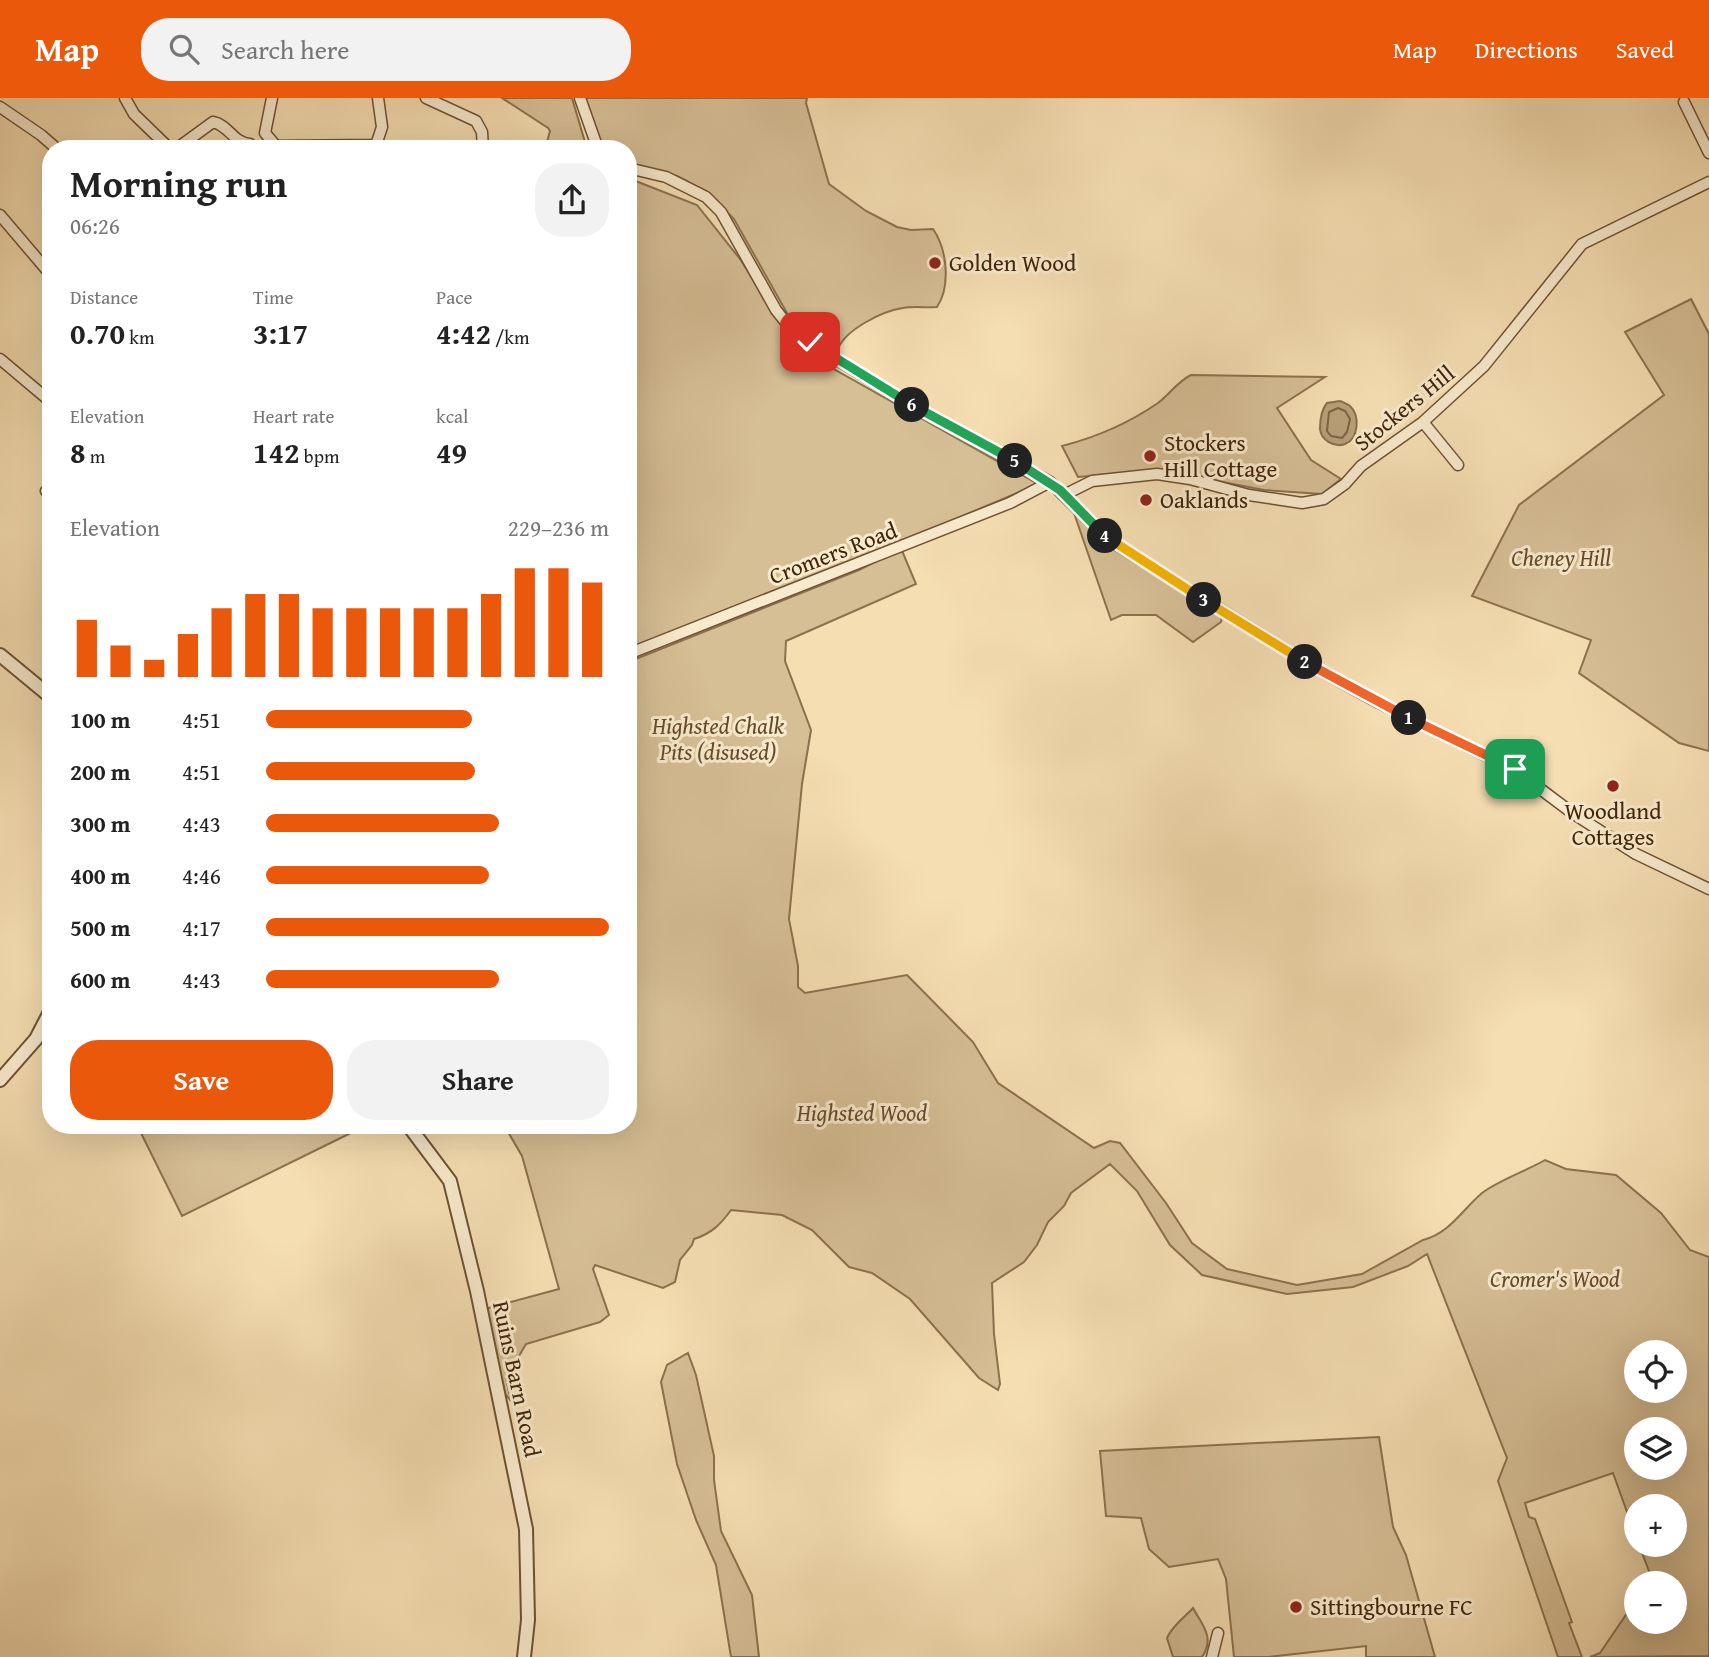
<!DOCTYPE html>
<meta charset="utf-8">
<style>
body{margin:0;font-family:"Gentium Book Plus",serif;background:#f2f2f2;color:#222;height:100vh;display:flex;flex-direction:column;font-size:26px;white-space:nowrap}
*{box-sizing:border-box;margin:0}
p{font-size:23px;color:#767676}
.icon{flex:none;width:38px;height:38px;fill:none;stroke:currentColor;stroke-width:2;stroke-linecap:round;stroke-linejoin:round}
.map{position:relative;flex:1;overflow:hidden}
.drawer{position:absolute;left:42px;top:42px;width:595px;height:994px;display:flex;flex-direction:column;background:#fff;border-radius:28px;box-shadow:0 7px 28px #0002}
.drawer>*{flex:none}
.controls{position:absolute;left:1624px;top:1242px;display:grid;gap:14px}
.controls a{display:grid;place-items:center;width:63px;height:63px;border-radius:50%;background:#fff;box-shadow:0 7px 28px #0002;font-size:35px}
.pin{position:absolute;display:grid;place-items:center;width:60px;height:60px;color:#fff;margin:-30px;border-radius:14px;box-shadow:0 4px 10px #0006}
.km{position:absolute;width:35px;height:35px;margin:-18px;border-radius:50%;background:#222;color:#fff;font-size:19px;line-height:35px;text-align:center}
.round{display:grid;place-items:center;flex:none;width:74px;height:74px;border-radius:28px;background:#f2f2f2}
.summary{display:flex;align-items:center;justify-content:space-between;height:119px;padding:0 28px}
h1{font-size:38px;font-weight:700;line-height:52px}
.figures{display:grid;grid-template-columns:repeat(3,1fr);gap:10px;height:119px;padding:7px 28px}
.figures div{display:grid;align-content:center}
.figures b{font-size:30px;font-weight:700}
.figures small{font-size:19px;font-weight:400}
.figures p{font-size:19px}
.chart{height:196px;padding:14px 28px}
.chart p{display:flex;justify-content:space-between}
.chart svg{width:100%;height:126px;margin-top:7px;stroke:#ea580c;stroke-width:6}
.button{display:flex;gap:14px;margin-top:auto;padding:14px 28px}
.button a{flex:1;height:80px;border-radius:28px;background:#ea580c;color:#fff;font-size:28px;font-weight:700;line-height:80px;text-align:center}
.button a+a{background:#f2f2f2;color:#222}
ul{padding:0 28px;list-style:none;font-size:23px}
li{display:grid;grid-template-columns:112px 84px 1fr;align-items:center;height:52px}
li i{height:18px;border-radius:9px;background:#ea580c}
header{display:flex;align-items:center;gap:42px;box-sizing:border-box;height:98px;padding:0 35px;background:#ea580c;color:#fff}
header strong{font-size:33px}
nav{display:flex;gap:38px;margin-inline-start:auto;font-size:24px}
.search{width:490px;height:63px;background:#f2f2f2;display:flex;align-items:center;gap:18px;box-sizing:border-box;padding:0 24px;border-radius:28px;color:#767676;font-size:26px}
.map>svg:first-child{display:block}
</style>
<header>
<strong>Map</strong>
<div class="search"><svg class="icon" aria-label="search" viewBox="0 0 24 24"><circle cx="10" cy="10" r="6"/><path d="M15 15l6 6"/></svg>Search here</div>
<nav><a>Map</a><a>Directions</a><a>Saved</a></nav>
</header>
<div class="map">
<svg width="1709" height="1559" viewBox="0 0 1709 1559">
<rect width="100%" height="100%" fill="#f5deb2"/>
<filter id="stains"><feTurbulence type="fractalNoise" baseFrequency=".00286" numOctaves="4"/><feColorMatrix values="0 0 0 0 .2 0 0 0 0 .09 0 0 0 0 .02 0 0 0 .5 -.17"/></filter>
<radialGradient id="worn" r=".72"><stop offset=".6" stop-color="#630" stop-opacity="0"/><stop offset="1" stop-color="#630" stop-opacity=".3"/></radialGradient>
<path fill="#d6be95" stroke="#8c714e" stroke-width="2" fill-rule="evenodd" d="M502,0H572L587,51H549L547,44L550,33L548,30Z
M584,0H807L806,5L829,86L866,113L897,129L911,132L933,131C947,151 951,188 937,209C926,210 914,208 903,210C882,213 845,232 838,251L792,224L734,121L706,93L677,78L640,70L628,65V51H605L599,47Z
M628,80L697,107L740,161L788,237L816,261L1038,386L897,446L628,554Z
M1691,201L1709,236V653L1679,645L1579,575L1591,542L1472,498L1519,407L1664,297L1625,234Z
M1191,277L1325,279L1277,310L1311,362L1341,381L1322,396L1264,392L1161,372L1078,379L1062,348C1097,339 1129,325 1158,305C1170,296 1177,284 1191,277Z
M1074,415L1107,444L1222,518L1221,524L1193,544L1156,517H1122L1111,522Z
M898,452L903,455L916,486L786,543L785,563L811,632L802,686L789,821L798,868V889L805,895L907,877L973,944L998,985L1094,1050L1110,1043L1120,1045L1166,1105L1192,1145L1227,1171L1297,1187L1362,1176L1423,1142C1450,1135 1462,1112 1482,1095C1497,1083 1528,1072 1545,1062L1566,1071L1616,1077L1661,1115L1690,1152L1709,1159V1558L1590,1559L1600,1555L1634,1505L1636,1504V1524H1675V1486H1654L1639,1447H1675V1409H1636V1439L1613,1375L1525,1405L1529,1419L1535,1421L1572,1524L1569,1525L1582,1559H1558L1498,1383L1507,1360L1427,1156L1408,1168L1353,1189L1287,1196L1202,1177L1170,1147L1137,1093L1110,1066L1071,1095L1064,1108L1048,1124L1037,1147L1024,1164L992,1185L994,1236L1000,1286L998,1292L979,1280L910,1201L872,1175L849,1169L812,1132L782,1117L731,1112C721,1126 711,1136 694,1141L692,1147L680,1162L675,1184L663,1190L595,1167L593,1171L609,1217L600,1224L526,1246L506,1280L511,1303L501,1291L485,1211L559,1191L522,1058L504,1027H628V564L859,472ZM1636,1255H1675V1293H1636ZM1636,1332H1675V1370H1636Z
M137,1027H367L182,1118Z
M688,1255L696,1277L714,1358V1382L721,1433L752,1497L759,1559H731L716,1467L696,1422L677,1366L661,1284L667,1267Z
M1379,1339L1393,1429L1406,1457L1435,1559H1366V1548L1268,1559H1234L1226,1481L1218,1461L1169,1469L1149,1451L1141,1420L1106,1418L1100,1353Z
M1193,1510C1203,1528 1215,1540 1202,1559H1173L1167,1540C1173,1527 1183,1521 1193,1510Z"/>
<path fill="#b89f78" stroke="#886e4b" stroke-width="2" d="M1340,303C1341,303 1349,307 1350,308C1360,317 1359,341 1345,346C1334,350 1321,342 1320,331C1320,321 1321,312 1327,305Z"/>
<g fill="none" stroke-linecap="round" stroke-linejoin="round">
<path stroke="#7c6240" stroke-width="2" d="M1338,310L1345,313L1350,321L1347,334L1342,340L1331,338L1327,333L1329,314Z"/>
<g stroke="#6e5232" stroke-width="13">
<path id="minor" d="M125,0L134,16L170,51
M272,0L265,35L276,48
M378,0L382,29L376,47L379,51
M426,0L476,23L482,34L483,51
M580,0L598,51
M1684,4L1709,55
M0,9L41,37L57,51
M276,48L376,47
M176,51L213,24C229,27 233,45 250,46
M628,70L666,79L706,99L721,114L776,212L791,231L814,248L900,300L1050,384L1109,442L1310,567L1379,605L1515,672L1571,714L1636,756L1709,791
M0,117L51,177
M0,261L51,304
M1423,324L1458,367
M46,393L51,395
M1064,397L1092,383L1157,376L1190,381L1249,397L1302,405L1324,401L1345,386L1361,368L1423,324L1484,268L1582,146L1709,84
M628,556L1010,405L1050,384
M1212,1559L1218,1535"/>
</g>
<g stroke="#6e5232" stroke-width="16">
<path id="tertiary" d="M0,557L51,599
M0,982L36,941L51,912
M408,1027L450,1083L477,1193L526,1431L528,1522L524,1559"/>
</g>
<use href="#minor" stroke="#f8eacd" stroke-width="10"/>
<use href="#tertiary" stroke="#f8eacd" stroke-width="12"/>
</g>
<g fill="none" stroke-linecap="round" stroke-linejoin="round">
<g stroke="#fff" stroke-width="14">
<path id="split-1" d="M1409,620L1515,671"/>
</g>
<g stroke="#fff" stroke-width="14">
<path id="split-2" d="M1305,564L1409,620"/>
</g>
<g stroke="#fff" stroke-width="14">
<path id="split-3" d="M1204,502L1305,564"/>
</g>
<g stroke="#fff" stroke-width="14">
<path id="split-4" d="M1105,438L1204,502"/>
</g>
<g stroke="#fff" stroke-width="14">
<path id="split-5" d="M1015,363L1060,392L1105,438"/>
</g>
<g stroke="#fff" stroke-width="14">
<path id="split-6" d="M912,307L1015,363"/>
</g>
<g stroke="#fff" stroke-width="14">
<path id="split-7" d="M810,244L912,307"/>
</g>
<use href="#split-1" stroke="#f0652b" stroke-width="9"/>
<use href="#split-2" stroke="#f0652b" stroke-width="9"/>
<use href="#split-3" stroke="#f5b400" stroke-width="9"/>
<use href="#split-4" stroke="#f5b400" stroke-width="9"/>
<use href="#split-5" stroke="#22a559" stroke-width="9"/>
<use href="#split-6" stroke="#22a559" stroke-width="9"/>
<use href="#split-7" stroke="#22a559" stroke-width="9"/>
</g>
<g fill="#8f2418" stroke="#f8eacd" stroke-width="2.5">
<circle cx="935" cy="165" r="7"/>
<circle cx="1150" cy="358" r="7"/>
<circle cx="1146" cy="402" r="7"/>
<circle cx="1613" cy="688" r="7"/>
<circle cx="1296" cy="1509" r="7"/>
</g>
<g text-anchor="middle" stroke-width="6" stroke-linejoin="round" paint-order="stroke">
<g font-size="23" fill="#412408" stroke="#f8eacd" text-anchor="start">
<text x="949" y="173">Golden Wood</text>
<text x="1164" y="353">Stockers<tspan x="1164" dy="26">Hill Cottage</tspan></text>
<text x="1160" y="410">Oaklands</text>
<text x="1613" y="721" text-anchor="middle">Woodland<tspan x="1613" dy="26">Cottages</tspan></text>
<text x="1310" y="1517">Sittingbourne FC</text>
</g>
<g font-size="23" fill="#412408" stroke="#f8eacd">
<text transform="translate(1404 310) rotate(-39)" y="8">Stockers Hill</text>
<text transform="translate(833 455) rotate(-21)" y="8">Cromers Road</text>
<text transform="translate(517 1281) rotate(78)" y="8">Ruins Barn Road</text>
</g>
<g font-size="23" font-style="italic" fill="#664a2b" stroke="#f8eacd">
<text x="1561" y="468">Cheney Hill</text>
<text x="718" y="636">Highsted Chalk<tspan x="718" dy="26">Pits (disused)</tspan></text>
<text x="862" y="1023">Highsted Wood</text>
<text x="1555" y="1189">Cromer's Wood</text>
</g>
</g>
<rect width="100%" height="100%" filter="url(#stains)"/>
<rect width="100%" height="100%" fill="url(#worn)"/>
</svg>
<div class="controls">
<a><svg class="icon" aria-label="locate" viewBox="0 0 24 24"><circle cx="12" cy="12" r="6"/><path d="M12 2v4M12 18v4M2 12h4M18 12h4"/></svg></a>
<a><svg class="icon" aria-label="layers" viewBox="0 0 24 24"><path d="M12 4l9 5-9 5-9-5zM3 14l9 5 9-5"/></svg></a>
<a>+</a>
<a>−</a>
</div>
<div class="pin" style="left:1515px;top:671px;background:#1e9e55"><svg class="icon" aria-label="arrive" viewBox="0 0 24 24"><path d="M6 21V4h12l-3 4 3 4H6"/></svg></div>
<div class="pin" style="left:810px;top:244px;background:#d93025"><svg class="icon" aria-label="check" viewBox="0 0 24 24"><path d="M5 12l5 5 9-10"/></svg></div>
<b class="km" style="left:1409px;top:620px">1</b>
<b class="km" style="left:1305px;top:564px">2</b>
<b class="km" style="left:1204px;top:502px">3</b>
<b class="km" style="left:1105px;top:438px">4</b>
<b class="km" style="left:1015px;top:363px">5</b>
<b class="km" style="left:912px;top:307px">6</b>
<section class="drawer">
<div class="summary"><div><h1>Morning run</h1><p>06:26</p></div><a class="round"><svg class="icon" aria-label="share" viewBox="0 0 24 24"><path d="M12 15V3M7 8l5-5 5 5M5 13v7h14v-7"/></svg></a></div>
<div class="figures">
<div><p>Distance</p><b>0.70<small> km</small></b></div>
<div><p>Time</p><b>3:17</b></div>
<div><p>Pace</p><b>4:42<small> /km</small></b></div>
</div>
<div class="figures">
<div><p>Elevation</p><b>8<small> m</small></b></div>
<div><p>Heart rate</p><b>142<small> bpm</small></b></div>
<div><p>kcal</p><b>49</b></div>
</div>
<div class="chart"><p><span>Elevation</span>229–236 m</p>
<svg viewBox="0 0 160 44" preserveAspectRatio="none"><path d="M5 44V24M15 44V33M25 44V38M35 44V29M45 44V20M55 44V15M65 44V15M75 44V20M85 44V20M95 44V20M105 44V20M115 44V20M125 44V15M135 44V6M145 44V6M155 44V11"/></svg>
</div>
<ul>
<li><b>100 m</b>4:51<i style="width:60%"></i></li>
<li><b>200 m</b>4:51<i style="width:61%"></i></li>
<li><b>300 m</b>4:43<i style="width:68%"></i></li>
<li><b>400 m</b>4:46<i style="width:65%"></i></li>
<li><b>500 m</b>4:17<i style="width:100%"></i></li>
<li><b>600 m</b>4:43<i style="width:68%"></i></li>
</ul>
<div class="button"><a>Save</a><a>Share</a></div>
</section>
</div>
